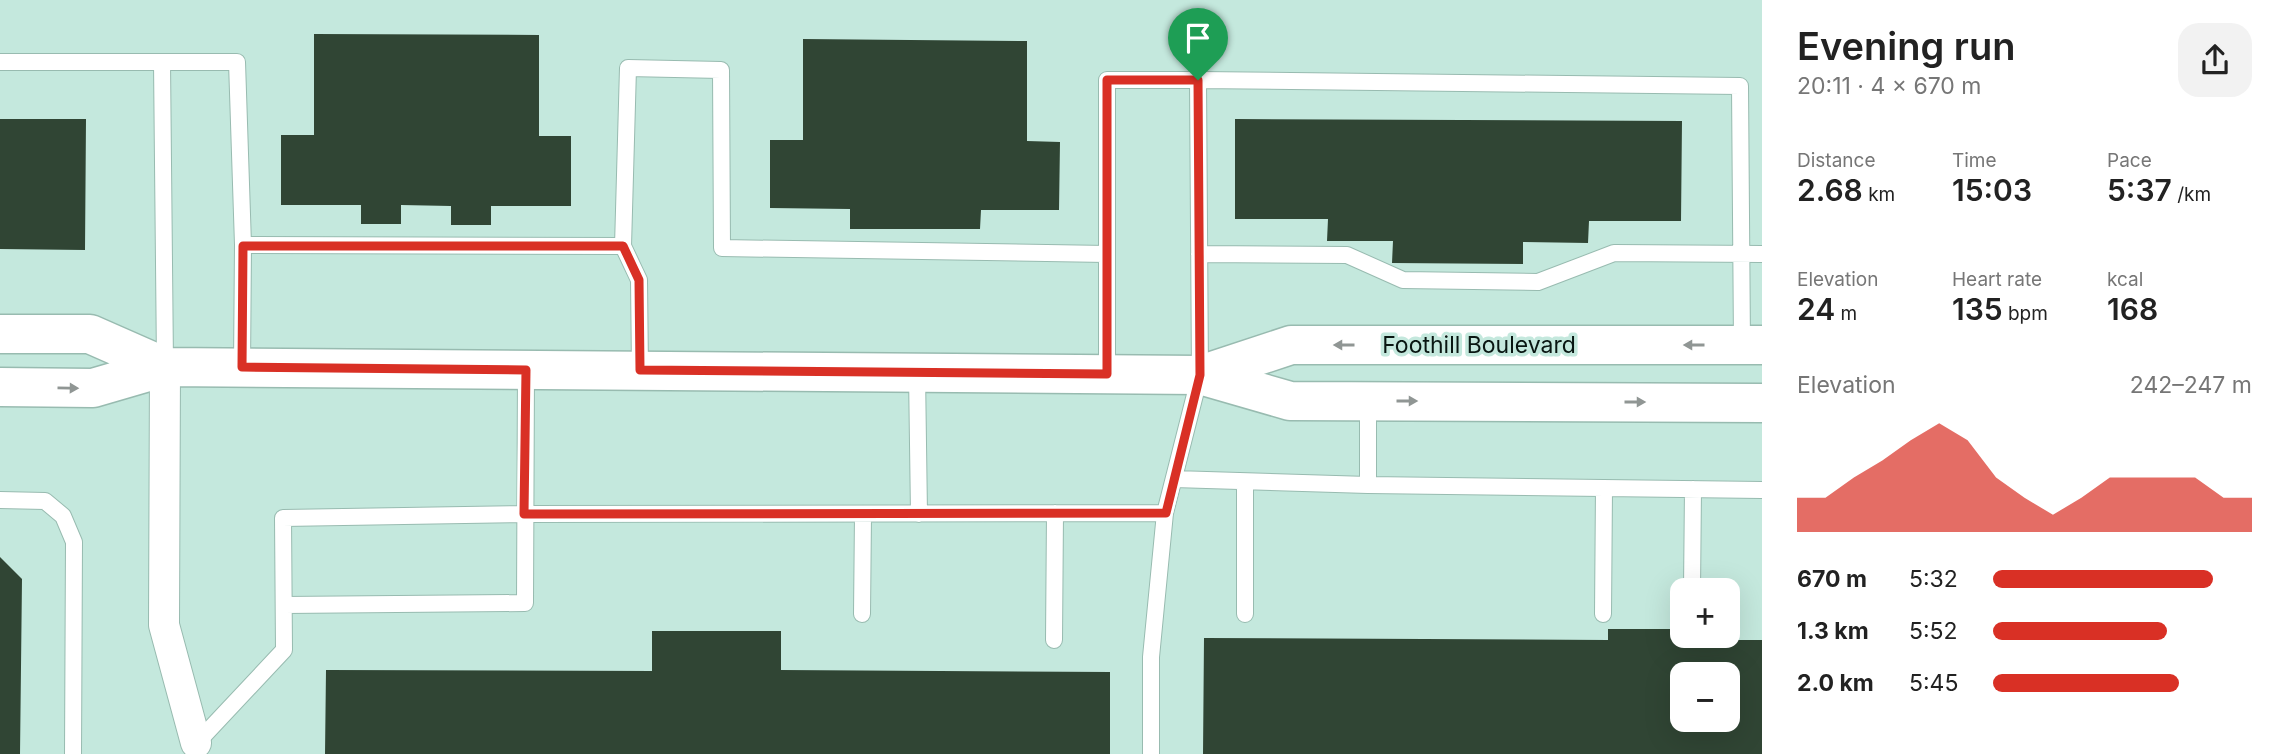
<!DOCTYPE html>
<meta charset="utf-8">
<style>
body{margin:0;font-family:Inter,sans-serif;background:#f2f2f2;color:#222;height:100vh;display:flex;flex-direction:column;font-size:26px;white-space:nowrap}
*{box-sizing:border-box;margin:0}
p{font-size:23px;color:#767676}
.icon{flex:none;width:38px;height:38px;fill:none;stroke:currentColor;stroke-width:2;stroke-linecap:round;stroke-linejoin:round}
.map{position:relative;flex:1;overflow:hidden}
.panel{display:flex;flex-direction:column;background:#fff;width:525px}
.panel>*{flex:none}
.tools{position:absolute;left:1670px;top:578px;display:grid;gap:14px}
.tools a{display:grid;place-items:center;width:70px;height:70px;border-radius:14px;background:#fff;box-shadow:0 7px 28px #0002;font-size:35px}
.pin{position:absolute;display:grid;place-items:center;width:60px;height:60px;color:#fff;margin:-72px -30px;border-radius:50% 50% 50% 0;rotate:-45deg;box-shadow:0 0 7px #0007}
.pin .icon{rotate:45deg}
.round{display:grid;place-items:center;flex:none;width:74px;height:74px;border-radius:21px;background:#f2f2f2}
.summary{display:flex;align-items:center;justify-content:space-between;height:119px;padding:0 35px}
h1{font-size:38px;font-weight:600;line-height:52px}
.metrics{display:grid;grid-template-columns:repeat(3,1fr);gap:10px;height:119px;padding:7px 35px}
.metrics div{display:grid;align-content:center}
.metrics b{font-size:30px;font-weight:600}
.metrics small{font-size:19px;font-weight:400}
.metrics p{font-size:19px}
.chart{height:196px;padding:14px 35px}
.chart p{display:flex;justify-content:space-between}
.chart svg{width:100%;height:126px;margin-top:7px;fill:#d93025;opacity:.7}
ul{padding:0 35px;list-style:none;font-size:23px}
li{display:grid;grid-template-columns:112px 84px 1fr;align-items:center;height:52px}
li i{height:18px;border-radius:9px;background:#d93025}
main{display:flex;flex:1;min-height:0}
.map>svg:first-child{display:block}
</style>
<main>
<div class="map">
<svg width="1762" height="754" viewBox="0 0 1762 754">
<rect width="100%" height="100%" fill="#c4e8dd"/>
<path fill="#304534" fill-rule="evenodd" d="M314,34L539,35V136H571V206H491V225H451V206L401,205V224H361V205H281V135H314Z
M803,39L1027,41V141L1060,142L1059,210H981L980,229H850V209L770,208V140H803Z
M0,119H86L85,250L0,249Z
M1235,119L1682,121L1681,221H1589L1588,243L1523,242V264L1392,263L1393,241H1327L1328,219H1235Z
M0,557L22,579L20,754H0Z
M1608,629H1682V635H1707V640H1762V754H1203L1204,638L1608,640ZM1682,674H1727V719H1682Z
M652,631H781V670L1110,672V754H325L326,670L652,671Z"/>
<g fill="none" stroke-linecap="round" stroke-linejoin="round">
<g stroke="#98bbb0" stroke-width="18">
<path id="service" d="M0,62H162L165,364
M162,62H237L243,245L623,246L639,280L640,370
M1198,80L1740,86L1742,345
M623,246L628,68L721,70L722,248L1107,254V374
M1199,254L1347,255L1403,280L1538,282L1614,253L1762,254
M242,367L243,245
M917,373L919,514
M1368,402V485L1762,490
M1174,479L1368,485
M1245,482V614
M0,500L45,501L63,516L74,542L73,754
M1692,590L1693,489
M284,605L525,603L526,370
M862,614L863,515
M1603,614L1604,488
M1054,640L1055,513
M193,747L284,650L283,518L524,514L1165,513L1200,375L1198,80H1107V254
M1151,754V657L1165,513"/>
</g>
<g stroke="#98bbb0" stroke-width="32">
<path id="minor" d="M165,367L164,625L196,743"/>
</g>
<g stroke="#98bbb0" stroke-width="41">
<path id="primary" d="M0,334H90L165,367
M1200,375L1291,345H1762
M0,387L93,388L165,367L1200,375L1290,401L1762,403"/>
</g>
<use href="#service" stroke="#fff" stroke-width="16"/>
<use href="#minor" stroke="#fff" stroke-width="30"/>
<use href="#primary" stroke="#fff" stroke-width="38"/>
</g>
<defs><path id="oneway-solid" d="M-6-.8H1V-3.2L6.5 0L1 3.2V.8H-6Z" transform="scale(1.75)"/></defs>
<g fill="#909694">
<use href="#oneway-solid" transform="translate(1344 345) rotate(-180)"/>
<use href="#oneway-solid" transform="translate(1694 345) rotate(-180)"/>
<use href="#oneway-solid" transform="translate(68 388) rotate(1)"/>
<use href="#oneway-solid" transform="translate(1407 401)"/>
<use href="#oneway-solid" transform="translate(1635 402)"/>
</g>
<g fill="none" stroke-linecap="round" stroke-linejoin="round">
<g stroke="#fff" stroke-width="14">
<path id="route" d="M1107,80H1198L1200,375L1166,513L524,514L526,370L242,367L243,246H623L639,280L640,370L1107,374Z"/>
</g>
<use href="#route" stroke="#d93025" stroke-width="9"/>
</g>
<g text-anchor="middle" stroke-width="7" stroke-linejoin="round" paint-order="stroke">
<g font-size="23" fill="#091612" stroke="#c4e8dd">
<text x="1479" y="353">Foothill Boulevard</text>
</g>
</g>
</svg>
<div class="tools">
<a>+</a>
<a>−</a>
</div>
<div class="pin" style="left:1198px;top:80px;background:#1e9e55"><svg class="icon" aria-label="arrive" viewBox="0 0 24 24"><path d="M6 21V4h12l-3 4 3 4H6"/></svg></div>
</div>
<section class="panel">
<div class="summary"><div><h1>Evening run</h1><p>20:11 · 4 × 670 m</p></div><a class="round"><svg class="icon" aria-label="share" viewBox="0 0 24 24"><path d="M12 15V3M7 8l5-5 5 5M5 13v7h14v-7"/></svg></a></div>
<div class="metrics">
<div><p>Distance</p><b>2.68<small> km</small></b></div>
<div><p>Time</p><b>15:03</b></div>
<div><p>Pace</p><b>5:37<small> /km</small></b></div>
</div>
<div class="metrics">
<div><p>Elevation</p><b>24<small> m</small></b></div>
<div><p>Heart rate</p><b>135<small> bpm</small></b></div>
<div><p>kcal</p><b>168</b></div>
</div>
<div class="chart"><p><span>Elevation</span>242–247 m</p>
<svg viewBox="0 0 160 44" preserveAspectRatio="none"><path d="M0 44V32L10 32L20 25L30 19L40 12L50 6L60 12L70 25L80 32L90 38L100 32L110 25L120 25L130 25L140 25L150 32L160 32V44z"/></svg>
</div>
<ul>
<li><b>670 m</b>5:32<i style="width:85%"></i></li>
<li><b>1.3 km</b>5:52<i style="width:67%"></i></li>
<li><b>2.0 km</b>5:45<i style="width:72%"></i></li>
</ul>
</section>
</main>
